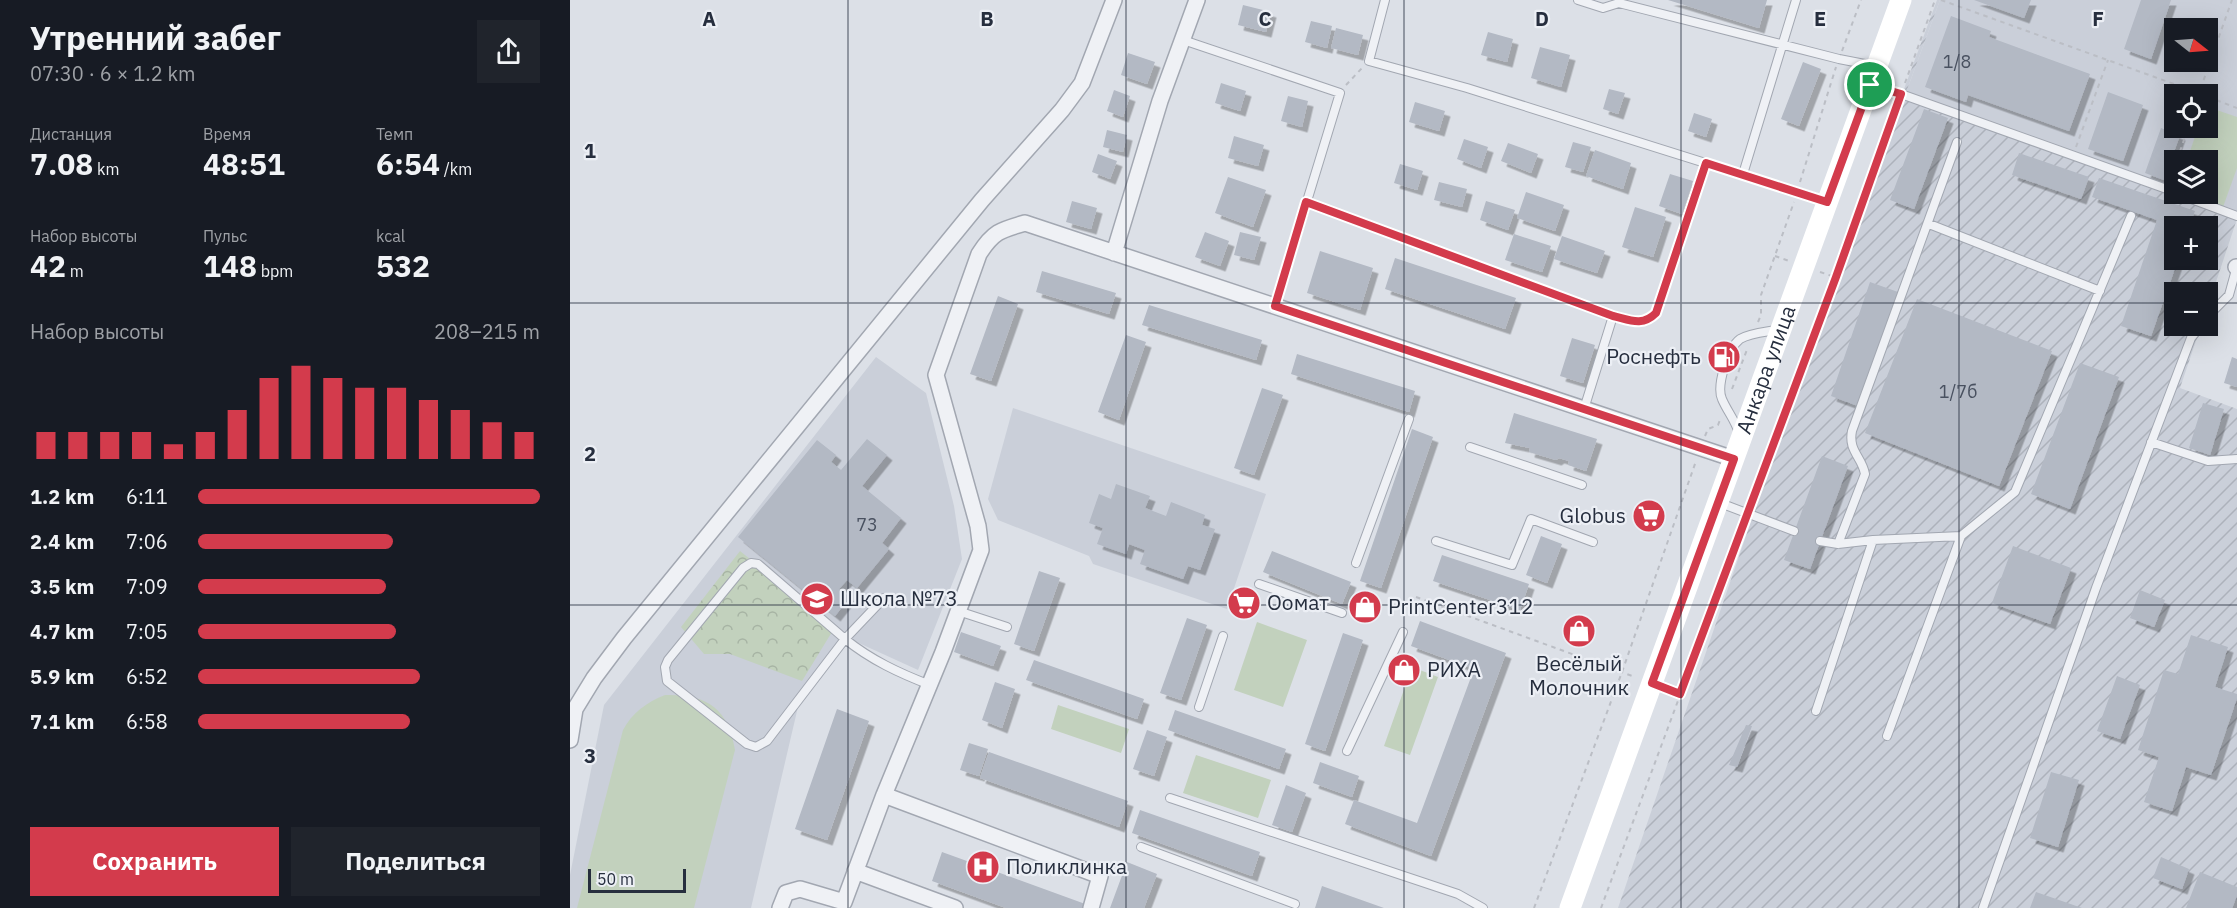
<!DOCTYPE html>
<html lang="ru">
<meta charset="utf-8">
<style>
body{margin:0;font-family:"IBM Plex Sans",sans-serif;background:#20242c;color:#f1f3f6;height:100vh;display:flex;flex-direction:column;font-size:22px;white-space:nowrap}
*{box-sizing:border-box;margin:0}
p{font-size:20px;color:#9ea1a6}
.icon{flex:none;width:33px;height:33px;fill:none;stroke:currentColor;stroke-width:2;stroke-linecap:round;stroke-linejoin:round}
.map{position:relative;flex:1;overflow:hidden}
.side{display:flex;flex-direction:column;background:#171b24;width:570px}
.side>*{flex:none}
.needle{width:39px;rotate:107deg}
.tools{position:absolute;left:1594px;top:18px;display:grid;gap:12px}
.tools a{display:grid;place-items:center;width:54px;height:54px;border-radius:0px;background:#171b24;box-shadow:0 6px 24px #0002;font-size:30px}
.scale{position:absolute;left:18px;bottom:15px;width:98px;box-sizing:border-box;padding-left:6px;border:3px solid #262e3e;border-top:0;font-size:16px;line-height:21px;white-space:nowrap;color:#262e3e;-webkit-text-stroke:4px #eceff5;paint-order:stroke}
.pin{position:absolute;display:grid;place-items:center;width:51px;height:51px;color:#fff;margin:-26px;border:3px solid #fff;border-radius:50%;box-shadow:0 2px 6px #0007}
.round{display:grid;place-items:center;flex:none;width:63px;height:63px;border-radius:0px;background:#20242c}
.headline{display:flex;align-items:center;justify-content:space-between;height:102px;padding:0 30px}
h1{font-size:33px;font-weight:700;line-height:45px}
.stats{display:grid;grid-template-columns:repeat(3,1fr);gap:9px;height:102px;padding:6px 30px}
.stats div{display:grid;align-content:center}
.stats b{font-size:30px;font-weight:700}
.stats small{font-size:16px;font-weight:400}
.stats p{font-size:16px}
.chart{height:168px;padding:12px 30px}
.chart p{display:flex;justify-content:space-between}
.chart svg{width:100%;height:108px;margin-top:6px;stroke:#d33b4c;stroke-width:6}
.cta{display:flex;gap:12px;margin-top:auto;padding:12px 30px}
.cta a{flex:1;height:69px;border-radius:0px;background:#d33b4c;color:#fff;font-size:24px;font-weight:700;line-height:69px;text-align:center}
.cta a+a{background:#20242c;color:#f1f3f6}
ul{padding:0 30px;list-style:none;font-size:20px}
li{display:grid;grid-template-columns:96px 72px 1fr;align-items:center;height:45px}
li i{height:15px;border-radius:8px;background:#d33b4c}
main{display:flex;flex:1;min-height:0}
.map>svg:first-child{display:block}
</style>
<main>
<section class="side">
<div class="headline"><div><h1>Утренний забег</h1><p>07:30 · 6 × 1.2 km</p></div><a class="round"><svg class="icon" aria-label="share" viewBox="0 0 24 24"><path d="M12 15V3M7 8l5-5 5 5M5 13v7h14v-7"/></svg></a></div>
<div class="stats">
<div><p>Дистанция</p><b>7.08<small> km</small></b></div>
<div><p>Время</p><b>48:51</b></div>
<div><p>Темп</p><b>6:54<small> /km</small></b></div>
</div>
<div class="stats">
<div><p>Набор высоты</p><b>42<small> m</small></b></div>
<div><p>Пульс</p><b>148<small> bpm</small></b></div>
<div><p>kcal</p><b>532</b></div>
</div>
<div class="chart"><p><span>Набор высоты</span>208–215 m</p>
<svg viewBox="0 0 160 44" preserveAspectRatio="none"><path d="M5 44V33M15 44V33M25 44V33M35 44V33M45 44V38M55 44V33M65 44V24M75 44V11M85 44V6M95 44V11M105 44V15M115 44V15M125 44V20M135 44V24M145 44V29M155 44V33"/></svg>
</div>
<ul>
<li><b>1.2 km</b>6:11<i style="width:100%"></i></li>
<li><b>2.4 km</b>7:06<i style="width:57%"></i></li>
<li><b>3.5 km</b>7:09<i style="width:55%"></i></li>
<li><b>4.7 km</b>7:05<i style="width:58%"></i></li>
<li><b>5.9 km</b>6:52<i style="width:65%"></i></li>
<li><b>7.1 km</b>6:58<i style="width:62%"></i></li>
</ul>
<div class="cta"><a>Сохранить</a><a>Поделиться</a></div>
</section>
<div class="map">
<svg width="1667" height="908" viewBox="0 0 1667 908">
<defs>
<pattern id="industrial-furrows" width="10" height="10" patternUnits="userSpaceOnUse" patternTransform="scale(1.5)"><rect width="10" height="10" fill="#cacfd9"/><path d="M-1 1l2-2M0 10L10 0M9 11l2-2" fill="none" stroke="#adb2bb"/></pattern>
<pattern id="forest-crowns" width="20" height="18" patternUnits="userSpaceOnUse" patternTransform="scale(1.5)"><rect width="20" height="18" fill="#c2d1bd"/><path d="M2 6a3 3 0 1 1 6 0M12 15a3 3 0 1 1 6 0" fill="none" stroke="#a7b4a4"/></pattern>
<filter id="shadow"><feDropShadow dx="5.5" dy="5.5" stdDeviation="0" flood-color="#0004"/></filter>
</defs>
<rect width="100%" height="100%" fill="#dce0e7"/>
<path fill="#cacfd9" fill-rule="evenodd" d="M1370,0H1667V219L1334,98ZM1605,28H1638V62H1605ZM1605,94H1638V128H1605ZM1605,160H1638V194H1605Z
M306,357L356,393L384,506L392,559L348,670L280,639L231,694L181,908H0V875L34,705Z
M443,408L696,494L657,609L523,564L519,556L428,520L418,499Z"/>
<path fill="url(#industrial-furrows)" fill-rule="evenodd" d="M1367,0H1370L1334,98L1667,219L1638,306V292H1605V326H1631L1610,388L1667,409V908H1048L1274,251ZM1605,226H1638V260H1605Z"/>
<path fill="url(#forest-crowns)" d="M170,551L265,627L232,681L160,654H134L111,627Z"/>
<path fill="#c2d1bd" d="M1638,107L1667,117V168L1653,207L1615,194H1638V160H1617L1628,128H1638Z
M687,622L737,640L713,707L664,690Z
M842,667L868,677L840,755L814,746Z
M95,695C137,694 158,708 165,750L124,908H7L53,730C62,713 77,702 95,695Z
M488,705L559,729L551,753L481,729Z
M626,755L701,780L688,818L613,793Z"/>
<path fill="#b3b9c4" filter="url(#shadow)" d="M1098,0H1197L1189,28Z
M1404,0H1461L1454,18Z
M1571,0H1601L1581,59L1554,49Z
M673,5L701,12L696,32L668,25Z
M1381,16L1421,31L1419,37L1520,74L1499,131L1398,95L1396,102L1355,87Z
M741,21L762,26L757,48L735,42Z
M766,28L793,35L788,55L761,48Z
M918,32L943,39L937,62L911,55Z
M970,47L1000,55L991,87L961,78Z
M558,53L585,62L577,84L551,75Z
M1233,62L1251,69L1229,126L1211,119Z
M651,83L676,91L670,111L645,103Z
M1039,89L1055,93L1048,114L1033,109Z
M544,90L560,96L553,117L537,111Z
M1538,92L1573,105L1553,161L1518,149Z
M718,96L738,101L732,127L711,121Z
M845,102L875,111L869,131L839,122Z
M1354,109L1378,118L1344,209L1320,200Z
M1124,113L1142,119L1136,137L1118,131Z
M1591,128L1610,135L1594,180L1575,173Z
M537,130L557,135L553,152L533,147Z
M664,136L694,145L688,166L658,158Z
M894,139L918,147L911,168L887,159Z
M1003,142L1021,147L1013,172L995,167Z
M938,143L968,154L961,173L931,161Z
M1025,150L1061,163L1053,189L1016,176Z
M1449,153L1519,177L1511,199L1442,175Z
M528,154L547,161L540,179L522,172Z
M830,164L853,171L847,190L824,183Z
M1100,174L1123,181L1112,214L1089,206Z
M658,177L696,190L683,227L645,213Z
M1529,178L1625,211L1619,226H1605V260H1608L1581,336L1551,326L1587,220L1522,197Z
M869,182L897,189L892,207L864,200Z
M956,192L994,205L985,231L947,218Z
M502,201L527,208L521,229L496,222Z
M916,201L945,210L938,230L910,220Z
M1065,207L1096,217L1083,257L1052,247Z
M635,232L659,241L650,266L625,257Z
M670,232L691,237L684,260L664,255Z
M944,234L981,246L972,272L935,260Z
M992,236L1035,251L1027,273L984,259Z
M750,251L803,268L790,310L737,293Z
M825,258L946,298L935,329L815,289Z
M472,271L546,293L539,314L466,292Z
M1300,282L1328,292L1288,406L1261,396Z
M428,296L448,304L421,381L400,374Z
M1347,299L1482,351L1429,486L1295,433Z
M579,305L692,340L686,360L572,325Z
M556,335L576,342L549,420L528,412Z
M1002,338L1025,345L1013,383L990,376Z
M727,354L845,391L839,412L721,374Z
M1662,357L1667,359V387L1654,383Z
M1510,363L1549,377L1500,509L1461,494Z
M692,388L713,395L684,475L664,468Z
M1633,403L1654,409L1640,455L1619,448Z
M944,413L1027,439L1016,471L998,465L999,461L989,458L986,460L959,452L960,448L935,443Z
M842,429L863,437L811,588L790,581Z
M297,439L317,455L292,486L331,518L312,543L319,549L287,588L277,580L269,589L280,597L265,616L168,537L247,440L266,455L261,462L271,470Z
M1252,456L1278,466L1240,569L1214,560Z
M546,484L580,496L575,508L596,516L601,502L635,515L632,525L645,529L630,570L618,566L613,579L570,564L575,550L559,544L556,554L527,544L533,528L519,523L529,494L541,499Z
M971,536L992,544L977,583L956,575Z
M1443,546L1501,568L1480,624L1422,603Z
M702,551L781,582L772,604L693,572Z
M872,555L959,584L950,610L863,581Z
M469,571L490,578L464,651L444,644Z
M1570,590L1595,600L1584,627L1560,618Z
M790,602L803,606L800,613L788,608Z
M617,618L637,625L611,700L590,693Z
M850,621L936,653L861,856L775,824L784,800L847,823L904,669L841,646Z
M391,632L431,646L423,666L384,652Z
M773,633L793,640L755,751L735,744Z
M1621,635L1658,647L1645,687L1667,694V698L1641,775L1616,767L1602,811L1574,802L1589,757L1568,750L1594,670L1608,674Z
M464,660L574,699L567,719L456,680Z
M1547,676L1570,685L1550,739L1527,731Z
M425,682L445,689L432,728L412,720Z
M267,709L299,721L257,840L225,829Z
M605,710L716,749L709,769L598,730Z
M1176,725L1182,726L1167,767L1159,765Z
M577,730L597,737L584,776L563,769Z
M399,743L418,749L409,776L390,770Z
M419,752L558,801L549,827L410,778Z
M750,762L789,776L782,797L743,783Z
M1481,772L1509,780L1488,847L1460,838Z
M716,785L736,793L722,832L702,825Z
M570,810L690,852L682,876L562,833Z
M372,852L518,905L517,908H436L362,881Z
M1591,857L1619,869L1612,889L1583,878Z
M557,862L587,874L574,908H540Z
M1630,872L1667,887V896L1662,908H1616Z
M752,886L814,908H745Z
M1466,892L1512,908H1460Z"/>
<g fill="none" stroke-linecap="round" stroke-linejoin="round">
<g stroke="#a2a7b1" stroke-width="10">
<path id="lane" d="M815,0L799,61L897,88L1256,201
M1008,0L1033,8L1049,3L1269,59L1305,66
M613,40L770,93L705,306
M1301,86L1331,94L1605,192
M1173,174L1226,0
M1608,194L1667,216
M736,202L1043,316L1014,409
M1359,224L1530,291
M1043,316C1060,320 1072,327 1086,313L1136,163
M1638,316L1659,295L1667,266
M1169,433C1165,420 1157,411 1152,399C1146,386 1158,348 1170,339C1180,333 1195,332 1206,330
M1581,442L1638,461L1667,459
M900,447L1012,485
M1150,503L1224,531
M866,541L942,565L961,519L1023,542
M1250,541L1268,544L1303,540L1391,536L1445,492L1561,216
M1268,544L1295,474C1292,457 1278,451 1282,431L1387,142
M786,563L839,419
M689,584L772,613
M314,598L275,639L197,741L186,747L177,744L97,681L95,667L98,660L173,568L181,563L188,564L275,639C301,660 329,673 360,685
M388,611L437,627
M629,707L653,636
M1246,711L1303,540
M1317,736L1391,536
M777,751L833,632
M600,798L888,894L913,908
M571,847L725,904
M1413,908L1526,588L1621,338L1631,326"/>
</g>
<g stroke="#a2a7b1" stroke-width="18">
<path id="street" d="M544,253L590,101L627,0
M1666,267L1667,268
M0,740L5,709L24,678L54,638L412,200L492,110L512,83L544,0
M314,795L530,876L521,908
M285,871L385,908
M210,908L216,893L230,889L274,902L314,795L373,652L411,550L408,526L366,375L409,254C423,232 430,230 455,223L1164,459"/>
</g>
<path stroke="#bbbec5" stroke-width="2" stroke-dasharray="4.5 4.5" stroke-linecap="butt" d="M1371,0L1629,93L1662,0
M1272,51L1291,0
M1335,83L1365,0
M776,85L793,67
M1638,97L1667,108
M1506,147L1538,60
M1607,160L1618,128
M1600,180L1605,165
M1230,182L1266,67
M1205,256L1219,261
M1250,272L1265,277
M1188,322L1191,315V295L1224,202
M1162,389L1178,347
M1135,436L1138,429L1148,425L1150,420
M1181,503L1266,277L1328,103
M846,597L1065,677
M1099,689L1110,694
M964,908L1052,672L1126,461
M1031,908L1174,523"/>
<use href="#lane" stroke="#eff1f5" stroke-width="8"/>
<use href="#street" stroke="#eff1f5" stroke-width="15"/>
<path stroke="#fff" stroke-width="21" id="s1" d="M1000,908L1331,0"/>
</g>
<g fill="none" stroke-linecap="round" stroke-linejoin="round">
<g stroke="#fff" stroke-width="12">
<path id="route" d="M1300,85L1331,94L1266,277L1110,694L1082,683L1164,459L705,306L736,202L1043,316C1060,320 1072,327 1086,313L1136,163L1257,202Z"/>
</g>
<use href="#route" stroke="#d33b4c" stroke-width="8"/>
</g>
<path fill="none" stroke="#262e3e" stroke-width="1.5" stroke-opacity="0.55" d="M278,0V908M556,0V908M834,0V908M1111,0V908M1389,0V908M0,303H1605M1638,303H1667M0,605H1667"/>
<defs>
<g id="fuel-disc" transform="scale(1.725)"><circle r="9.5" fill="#d33b4c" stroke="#eceff5"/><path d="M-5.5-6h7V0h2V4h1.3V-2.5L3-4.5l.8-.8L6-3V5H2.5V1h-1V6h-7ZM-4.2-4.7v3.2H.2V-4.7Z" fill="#fff"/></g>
<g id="supermarket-disc" transform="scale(1.725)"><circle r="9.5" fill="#d33b4c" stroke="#eceff5"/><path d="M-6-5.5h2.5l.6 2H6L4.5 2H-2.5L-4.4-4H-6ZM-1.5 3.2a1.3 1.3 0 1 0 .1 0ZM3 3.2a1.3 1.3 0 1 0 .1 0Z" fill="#fff"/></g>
<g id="school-disc" transform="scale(1.725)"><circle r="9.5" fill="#d33b4c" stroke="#eceff5"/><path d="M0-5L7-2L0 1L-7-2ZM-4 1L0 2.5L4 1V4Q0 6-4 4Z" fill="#fff"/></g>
<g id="shop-disc" transform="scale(1.725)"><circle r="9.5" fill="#d33b4c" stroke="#eceff5"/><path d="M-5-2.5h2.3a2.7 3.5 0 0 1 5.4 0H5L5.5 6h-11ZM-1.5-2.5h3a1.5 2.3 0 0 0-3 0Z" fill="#fff"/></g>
<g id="hospital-disc" transform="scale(1.725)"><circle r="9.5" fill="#d33b4c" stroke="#eceff5"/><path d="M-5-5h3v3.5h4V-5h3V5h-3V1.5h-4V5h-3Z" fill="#fff"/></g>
</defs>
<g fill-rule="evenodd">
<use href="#fuel-disc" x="1154" y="357"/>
<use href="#supermarket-disc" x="1079" y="516"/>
<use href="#school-disc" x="247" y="599"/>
<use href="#supermarket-disc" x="674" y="603"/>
<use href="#shop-disc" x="795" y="607"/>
<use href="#shop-disc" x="1009" y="631"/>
<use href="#shop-disc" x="834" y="670"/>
<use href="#hospital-disc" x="413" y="867"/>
</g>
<g text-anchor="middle" stroke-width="4.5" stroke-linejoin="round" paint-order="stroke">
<g font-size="18" fill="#495160">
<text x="1387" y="68">1/8</text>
<text x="1388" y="398">1/7б</text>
<text x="297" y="531">73</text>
</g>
<g font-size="21" fill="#262e3e" stroke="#eceff5" text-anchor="start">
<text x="1131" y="364" text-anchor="end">Роснефть</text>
<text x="1056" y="523" text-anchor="end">Globus</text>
<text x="270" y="606">Школа №73</text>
<text x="697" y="610">Оомат</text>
<text x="818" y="614">PrintCenter312</text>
<text x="1009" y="671" text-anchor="middle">Весёлый<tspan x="1009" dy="24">Молочник</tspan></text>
<text x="857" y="677">РИХА</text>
<text x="436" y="874">Поликлинка</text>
</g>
<g font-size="21" fill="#262e3e" stroke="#eceff5">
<text dy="7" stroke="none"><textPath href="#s1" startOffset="573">Анкара улица</textPath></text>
</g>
</g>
<g font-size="20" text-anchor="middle" font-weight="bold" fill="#262e3e" stroke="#eceff5" stroke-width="4.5" stroke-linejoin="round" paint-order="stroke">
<text x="139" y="26">A</text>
<text x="417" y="26">B</text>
<text x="695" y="26">C</text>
<text x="972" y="26">D</text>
<text x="1250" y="26">E</text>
<text x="1528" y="26">F</text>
<text x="20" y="158">1</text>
<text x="20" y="461">2</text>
<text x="20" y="763">3</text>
</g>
</svg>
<div class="tools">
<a><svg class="needle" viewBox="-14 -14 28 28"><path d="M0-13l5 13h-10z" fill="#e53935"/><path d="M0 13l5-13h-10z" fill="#9ea1a6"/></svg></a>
<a><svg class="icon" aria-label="locate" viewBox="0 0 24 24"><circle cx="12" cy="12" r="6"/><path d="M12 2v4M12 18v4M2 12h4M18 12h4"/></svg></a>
<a><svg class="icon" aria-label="layers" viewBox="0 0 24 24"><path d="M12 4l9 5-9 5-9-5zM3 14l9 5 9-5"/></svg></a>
<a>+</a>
<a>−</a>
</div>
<div class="scale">50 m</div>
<div class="pin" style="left:1300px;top:85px;background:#1e9e55"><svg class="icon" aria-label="arrive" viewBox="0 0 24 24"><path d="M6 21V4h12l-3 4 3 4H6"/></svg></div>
</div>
</main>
